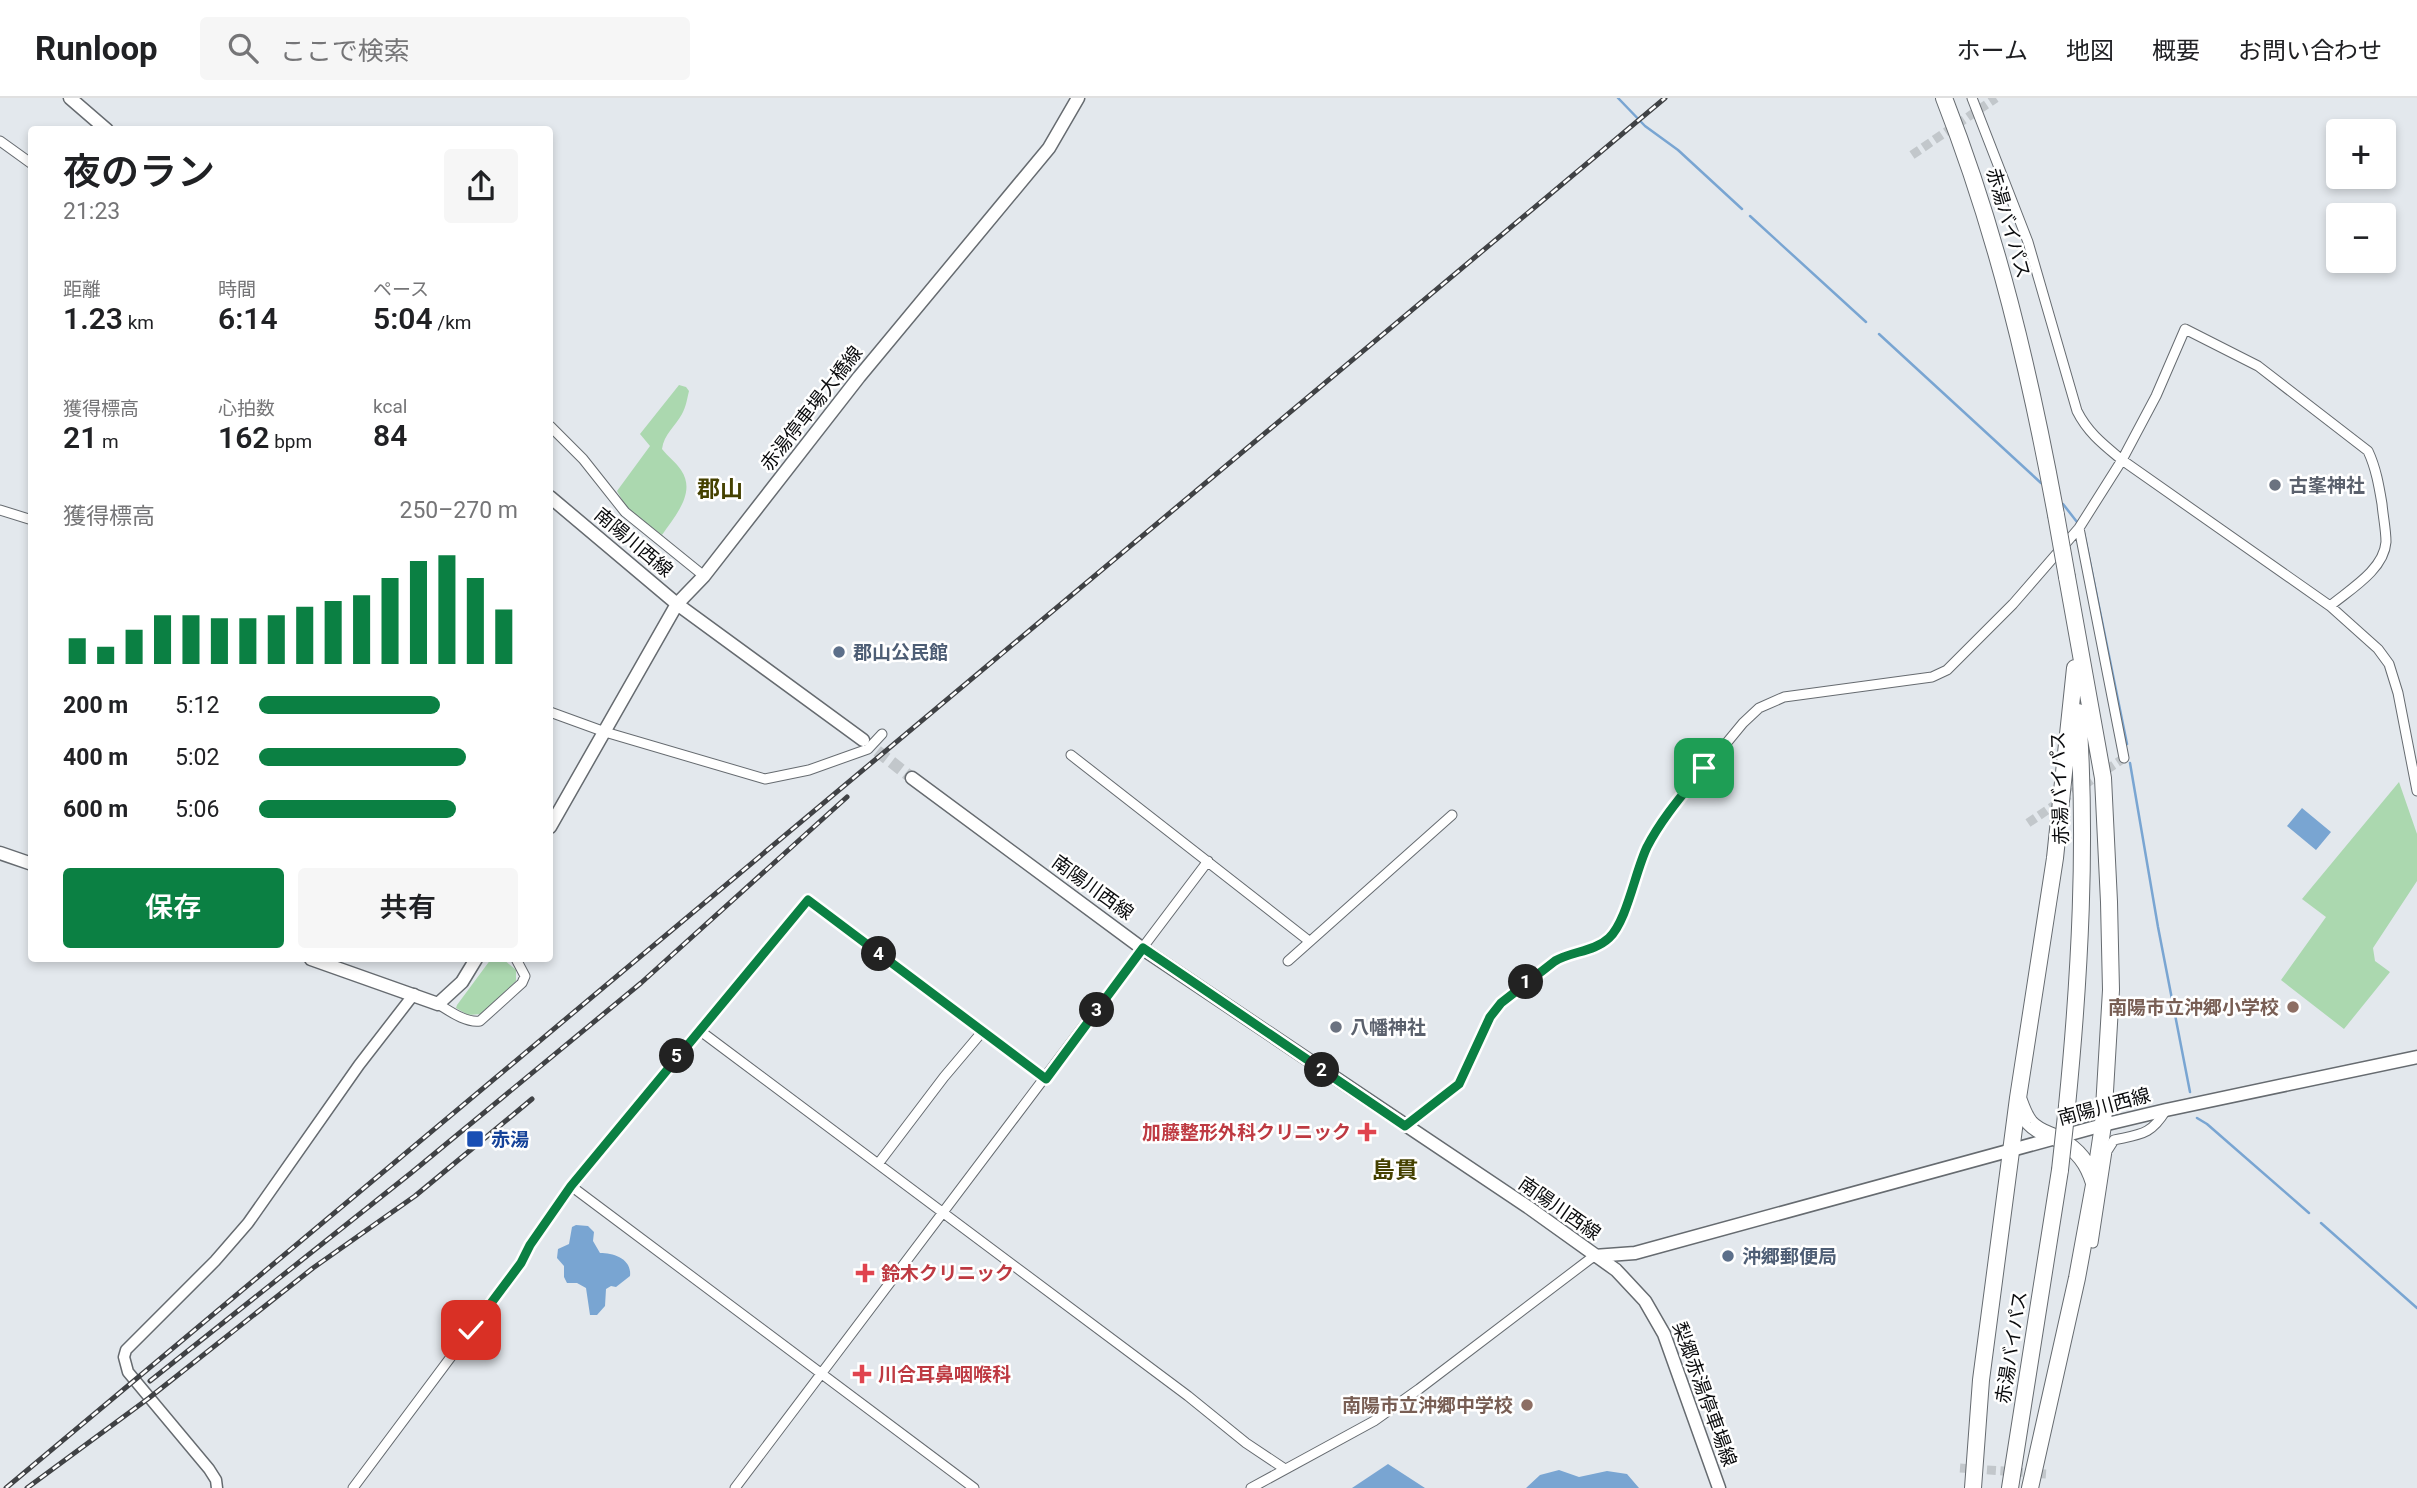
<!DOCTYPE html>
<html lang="ja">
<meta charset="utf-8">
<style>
body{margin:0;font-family:Roboto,"Noto Sans JP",sans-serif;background:#f6f6f6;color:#202124;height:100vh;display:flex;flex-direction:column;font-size:26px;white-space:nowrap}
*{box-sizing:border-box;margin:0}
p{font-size:23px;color:#757577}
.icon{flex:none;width:38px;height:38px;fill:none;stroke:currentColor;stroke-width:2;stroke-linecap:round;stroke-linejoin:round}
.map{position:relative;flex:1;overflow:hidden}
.details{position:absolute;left:28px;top:28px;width:525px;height:836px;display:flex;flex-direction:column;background:#fff;border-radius:7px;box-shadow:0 4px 10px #0003}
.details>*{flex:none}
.controls{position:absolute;left:2326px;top:21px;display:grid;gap:14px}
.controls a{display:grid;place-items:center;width:70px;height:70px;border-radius:7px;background:#fff;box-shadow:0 4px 10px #0003;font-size:35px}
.pin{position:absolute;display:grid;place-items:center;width:60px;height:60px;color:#fff;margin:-30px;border-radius:14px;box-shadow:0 4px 10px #0006}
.km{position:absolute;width:35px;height:35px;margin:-18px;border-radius:50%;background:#222;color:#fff;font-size:19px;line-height:35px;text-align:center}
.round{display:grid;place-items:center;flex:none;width:74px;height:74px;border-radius:7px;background:#f6f6f6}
.head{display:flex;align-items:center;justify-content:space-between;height:119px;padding:0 35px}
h1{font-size:38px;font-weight:600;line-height:52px}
.figures{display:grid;grid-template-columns:repeat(3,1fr);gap:10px;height:119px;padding:7px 35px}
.figures div{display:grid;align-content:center}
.figures b{font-size:30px;font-weight:600}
.figures small{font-size:19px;font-weight:400}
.figures p{font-size:19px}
.chart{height:196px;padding:14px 35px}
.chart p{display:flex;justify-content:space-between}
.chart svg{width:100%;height:126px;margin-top:7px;stroke:#0b8043;stroke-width:6}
.action{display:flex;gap:14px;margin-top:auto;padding:14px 35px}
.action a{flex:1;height:80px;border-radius:7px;background:#0b8043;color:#fff;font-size:28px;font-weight:600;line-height:80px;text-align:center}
.action a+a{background:#f6f6f6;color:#202124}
ul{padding:0 35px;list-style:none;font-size:23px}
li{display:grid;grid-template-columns:112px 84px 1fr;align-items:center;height:52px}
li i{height:18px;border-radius:9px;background:#0b8043}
header{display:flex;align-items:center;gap:42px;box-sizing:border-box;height:98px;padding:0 35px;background:#fff;border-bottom:2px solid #e0e0e0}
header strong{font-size:33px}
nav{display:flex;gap:38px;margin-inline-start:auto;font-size:24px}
.search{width:490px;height:63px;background:#f6f6f6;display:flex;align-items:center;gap:18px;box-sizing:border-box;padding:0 24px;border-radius:7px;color:#757577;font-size:26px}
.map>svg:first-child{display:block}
</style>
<header>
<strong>Runloop</strong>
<div class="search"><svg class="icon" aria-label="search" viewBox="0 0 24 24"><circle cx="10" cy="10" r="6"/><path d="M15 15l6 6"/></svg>ここで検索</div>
<nav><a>ホーム</a><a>地図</a><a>概要</a><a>お問い合わせ</a></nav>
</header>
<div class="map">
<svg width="2417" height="1390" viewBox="0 0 2417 1390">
<rect width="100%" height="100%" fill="#e3e8ed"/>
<path fill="#abd8af" d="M679,287L686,289L689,293C687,301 686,309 682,316C675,329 664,336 662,351C668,359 676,364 681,372C697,395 674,419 662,437L626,409L617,393L650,348L640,336Z
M2399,684L2417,736V783L2373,850L2375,863L2390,874L2344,931L2281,882L2326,819L2302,801Z
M491,861H503L516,872V883L482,916L468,917L456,910L457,907Z"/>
<path fill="#79a5d2" d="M2302,710L2331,734L2316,752L2287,728Z
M576,1127L588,1128L594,1134L593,1143L600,1155C614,1155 632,1161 630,1178L616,1189L611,1188L606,1191L605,1208L597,1217H590L586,1190L577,1185H567L564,1179V1168L557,1160L558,1151L569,1146L572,1129Z
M1388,1366L1425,1390H1352Z
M1559,1372L1579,1379L1607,1373L1627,1376L1639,1390H1526L1540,1377Z"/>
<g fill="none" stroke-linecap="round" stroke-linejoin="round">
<path stroke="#79a5d2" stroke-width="2.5" d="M1618,0L1645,28L1678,52L1742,111
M1750,118L1866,224
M1879,236L2041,385
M2063,406L2077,424
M2084,435L2127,646
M2130,665L2158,829L2190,994
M2197,1020L2207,1026L2309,1115
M2321,1125L2417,1210"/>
<path stroke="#c2c7cb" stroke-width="9" stroke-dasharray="9 4.5" stroke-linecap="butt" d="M1912,57L1996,0
M2028,725L2124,660
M1960,1370L2046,1376"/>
<path stroke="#c2c7cb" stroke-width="12" stroke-dasharray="12 6" stroke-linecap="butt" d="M863,642L912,680"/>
<g stroke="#666b70" stroke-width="11">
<path id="minor" d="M1972,0L2028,144L2077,313C2088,335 2104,347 2122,362L2330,508L2378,551L2389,566L2398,595L2417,693
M0,43L32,66
M550,328L583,361L625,414L704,478
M0,412L32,422
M2079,430L2124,660
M550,614L605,634L765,681L809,672L868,651L882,636
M1071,657L1309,843
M1288,863L1452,717
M438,906C451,914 466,925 480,923L522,885L525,878L516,861
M699,932L1188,1298L1246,1345L1285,1371
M1405,1028L1459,986L1490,919L1501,905L1555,863L1563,858L1591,851L1612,838L1622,819L1645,753L1663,722L1743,625L1759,610L1784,599L1932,579L1947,572L2013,506L2079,430L2122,362L2156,298L2185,231L2258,268L2368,353C2376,370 2379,388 2382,406C2383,418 2386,432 2386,444C2384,472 2349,492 2330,508
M878,1066L944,979L982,934
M571,1088L974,1390
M2093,1145L2107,1053L2114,1042C2141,1036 2151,1037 2166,1012
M353,1390L521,1165L530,1147L571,1088L808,802L1046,981
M735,1390L1208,763
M1251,1390L1374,1323L1419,1291L1594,1158"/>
</g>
<g stroke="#666b70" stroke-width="13">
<path id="tertiary" d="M217,1390L216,1382L209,1371L128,1274L124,1259L126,1252L215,1163L248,1125L359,967L414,896"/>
</g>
<g stroke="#666b70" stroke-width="15">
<path id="secondary" d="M70,0L107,32
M550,399L677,506L863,642
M912,680L1143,851L1528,1109L1616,1172L1645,1203L1664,1236L1719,1390
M550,729L677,506L704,478L859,279L1049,50L1078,0
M0,755L32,766
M311,861L438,906L462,884L476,861
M1594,1158L1635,1155L2103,1027L2166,1012L2417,959"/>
</g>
<g stroke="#666b70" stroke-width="18">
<path id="motorway" d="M1944,0C1997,135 2030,275 2056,417
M2018,1000C2021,1008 2024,1018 2030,1025C2039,1035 2050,1036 2060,1042C2078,1052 2088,1065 2094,1085
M2067,1008C2080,876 2087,745 2078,614
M1973,1390L1981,1282L2018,1000L2055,760L2075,570
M2010,1390L2060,1072
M2030,1390L2077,1180L2094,1087L2103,1027L2111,892L2109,804L2103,680L2067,479"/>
</g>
<use href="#minor" stroke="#fff" stroke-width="9"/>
<use href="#tertiary" stroke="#fff" stroke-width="10"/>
<use href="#secondary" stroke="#fff" stroke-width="12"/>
<use href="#motorway" stroke="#fff" stroke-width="16"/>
<g stroke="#404245" stroke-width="5">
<path id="rail" d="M150,1283L411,1075L641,885L847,699
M6,1390L1665,0
M27,1390L149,1300L313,1170L415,1098L532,1001"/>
</g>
<use href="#rail" stroke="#fff" stroke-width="2.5" stroke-dasharray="8" stroke-linecap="butt"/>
<g stroke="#666b70" stroke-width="18" stroke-linecap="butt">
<path id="motorway-bridge" d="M2056,417L2067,479
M2060,1072L2067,1008"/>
</g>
<use href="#motorway-bridge" stroke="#fff" stroke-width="16"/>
</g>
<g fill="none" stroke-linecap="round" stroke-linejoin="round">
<g stroke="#fff" stroke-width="14">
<path id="route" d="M471,1232L521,1165L530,1147L571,1088L808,802L1046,981L1143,850L1405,1028L1459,986L1490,919L1501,905L1555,863C1572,853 1594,854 1609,840C1627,823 1635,774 1647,749C1662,720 1684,695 1704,670"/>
</g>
<use href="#route" stroke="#0b8043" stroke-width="9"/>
</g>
<g fill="#6b7280" stroke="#fff" stroke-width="2.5">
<circle cx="2275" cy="387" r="7"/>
<circle cx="1336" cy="929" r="7"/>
</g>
<g fill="#5c6f8a" stroke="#fff" stroke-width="2.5">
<circle cx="839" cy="554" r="7"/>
<circle cx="1728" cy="1158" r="7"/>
</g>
<g fill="#8d6e63" stroke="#fff" stroke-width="2.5">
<circle cx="2293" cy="909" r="7"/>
<circle cx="1527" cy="1307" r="7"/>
</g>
<g fill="#e0444e" stroke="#fff" stroke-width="2.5">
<path d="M1363.5 1023.5h7v7h7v7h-7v7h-7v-7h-7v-7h7z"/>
<path d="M861.5 1164.5h7v7h7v7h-7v7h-7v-7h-7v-7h7z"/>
<path d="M858.5 1265.5h7v7h7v7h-7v7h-7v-7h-7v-7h7z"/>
</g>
<rect fill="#1a4fb4" stroke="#fff" stroke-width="2.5" x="466" y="1032" width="18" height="18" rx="3.5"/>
<g text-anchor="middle" stroke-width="5" stroke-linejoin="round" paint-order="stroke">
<g font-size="19" fill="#0a0b0d" stroke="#fff">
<text transform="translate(2009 125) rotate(74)" y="7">赤湯バイパス</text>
<text transform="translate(811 310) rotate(-52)" y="7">赤湯停車場大橋線</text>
<text transform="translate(634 444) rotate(40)" y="7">南陽川西線</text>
<text transform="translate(2059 690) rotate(-92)" y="7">赤湯バイパス</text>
<text transform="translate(1093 789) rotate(36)" y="7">南陽川西線</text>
<text transform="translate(2104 1008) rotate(-15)" y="7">南陽川西線</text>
<text transform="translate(1560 1110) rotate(35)" y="7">南陽川西線</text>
<text transform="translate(2011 1249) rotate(-81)" y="7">赤湯バイパス</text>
<text transform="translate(1705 1296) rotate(70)" y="7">梨郷赤湯停車場線</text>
</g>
<g font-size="19" font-weight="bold" fill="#5b616d" stroke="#fff" text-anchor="start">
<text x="2289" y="394">古峯神社</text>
<text x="1350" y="936">八幡神社</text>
</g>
<g font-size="19" font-weight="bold" fill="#4e5e75" stroke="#fff" text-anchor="start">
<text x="853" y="561">郡山公民館</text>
<text x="1742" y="1165">沖郷郵便局</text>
</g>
<g font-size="19" font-weight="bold" fill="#785e54" stroke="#fff" text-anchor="end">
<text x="2279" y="916">南陽市立沖郷小学校</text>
<text x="1513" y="1314">南陽市立沖郷中学校</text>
</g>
<g font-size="19" font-weight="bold" fill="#be3a42" stroke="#fff" text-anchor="start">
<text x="1351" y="1041" text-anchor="end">加藤整形外科クリニック</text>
<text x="881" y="1182">鈴木クリニック</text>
<text x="878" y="1283">川合耳鼻咽喉科</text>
</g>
<g font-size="19" font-weight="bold" fill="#164399" stroke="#fff" text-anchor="start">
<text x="491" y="1048">赤湯</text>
</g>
<g font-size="23" font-weight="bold" fill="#454100" stroke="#fff">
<text x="720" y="399">郡山</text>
<text x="1395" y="1080">島貫</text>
</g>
</g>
</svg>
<div class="controls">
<a>+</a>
<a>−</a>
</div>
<div class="pin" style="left:1704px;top:670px;background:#1e9e55"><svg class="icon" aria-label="arrive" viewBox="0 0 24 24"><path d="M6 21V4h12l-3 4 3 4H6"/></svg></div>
<div class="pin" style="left:471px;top:1232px;background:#d93025"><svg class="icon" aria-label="check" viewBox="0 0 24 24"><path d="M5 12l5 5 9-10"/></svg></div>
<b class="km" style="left:1526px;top:884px">1</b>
<b class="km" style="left:1322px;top:972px">2</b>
<b class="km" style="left:1097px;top:912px">3</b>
<b class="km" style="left:879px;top:856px">4</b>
<b class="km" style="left:677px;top:958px">5</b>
<section class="details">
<div class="head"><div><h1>夜のラン</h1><p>21:23</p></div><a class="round"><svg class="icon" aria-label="share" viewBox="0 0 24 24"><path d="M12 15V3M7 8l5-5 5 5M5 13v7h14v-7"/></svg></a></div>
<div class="figures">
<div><p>距離</p><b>1.23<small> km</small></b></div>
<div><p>時間</p><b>6:14</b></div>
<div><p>ペース</p><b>5:04<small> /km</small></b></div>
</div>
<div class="figures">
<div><p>獲得標高</p><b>21<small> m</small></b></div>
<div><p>心拍数</p><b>162<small> bpm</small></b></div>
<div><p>kcal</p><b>84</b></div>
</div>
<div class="chart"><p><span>獲得標高</span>250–270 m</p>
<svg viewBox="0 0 160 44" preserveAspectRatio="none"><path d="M5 44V35M15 44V38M25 44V32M35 44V27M45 44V27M55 44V28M65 44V28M75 44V27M85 44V24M95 44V22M105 44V20M115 44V14M125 44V8M135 44V6M145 44V14M155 44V25"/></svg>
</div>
<ul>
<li><b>200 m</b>5:12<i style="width:70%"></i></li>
<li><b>400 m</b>5:02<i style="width:80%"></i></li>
<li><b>600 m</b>5:06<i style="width:76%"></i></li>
</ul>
<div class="action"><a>保存</a><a>共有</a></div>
</section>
</div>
